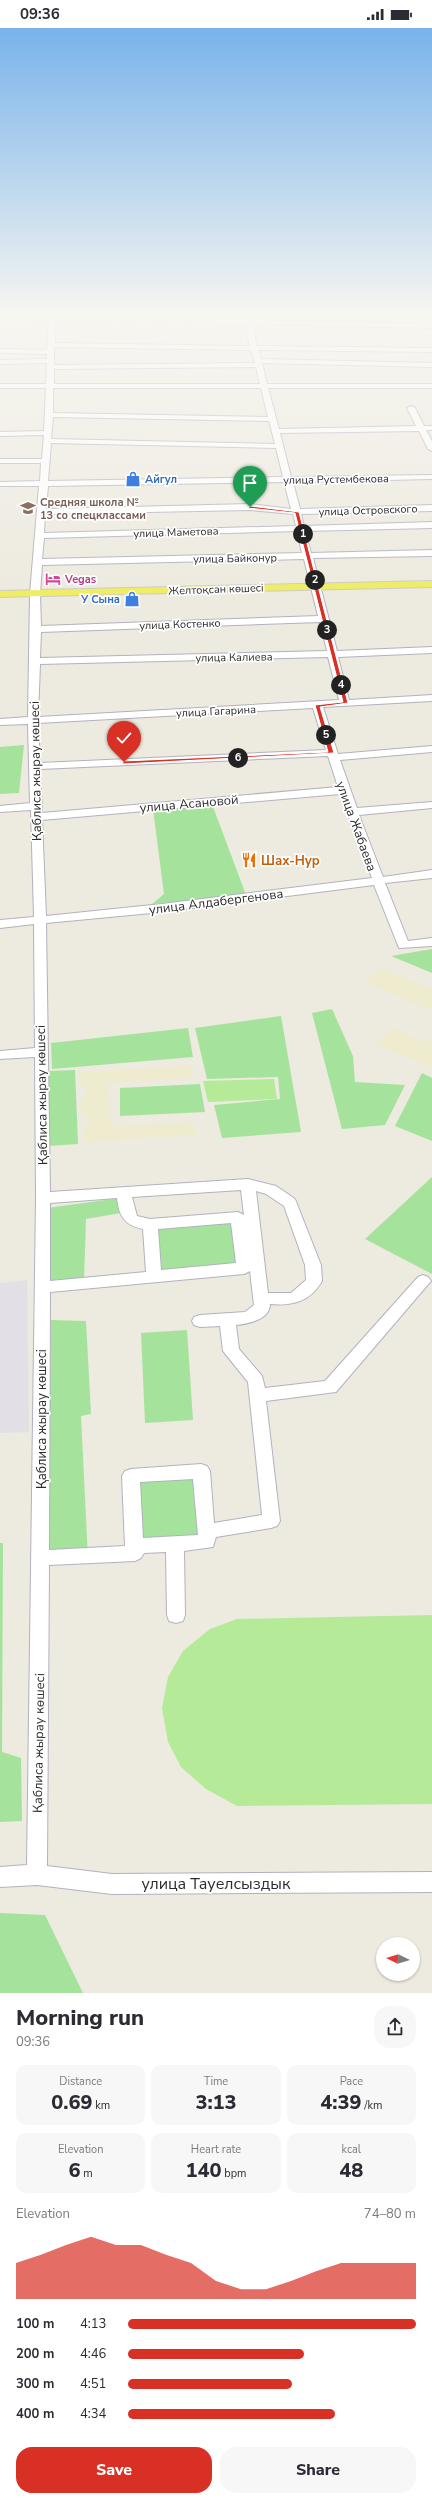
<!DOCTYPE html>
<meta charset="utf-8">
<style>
body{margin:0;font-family:"Nunito Sans",sans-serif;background:#f7f7f7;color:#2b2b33;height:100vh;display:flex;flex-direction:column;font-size:15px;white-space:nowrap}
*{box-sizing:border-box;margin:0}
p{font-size:13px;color:#7c7c81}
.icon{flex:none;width:22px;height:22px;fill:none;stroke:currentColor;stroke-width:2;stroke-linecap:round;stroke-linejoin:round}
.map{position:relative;height:1965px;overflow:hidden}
.details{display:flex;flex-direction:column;background:#fff;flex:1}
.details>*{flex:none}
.needle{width:26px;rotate:275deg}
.tools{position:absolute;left:376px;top:1909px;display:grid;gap:8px}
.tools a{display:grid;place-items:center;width:44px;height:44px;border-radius:50%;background:#fff;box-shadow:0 1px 3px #0004;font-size:20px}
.pin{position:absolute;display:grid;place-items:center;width:34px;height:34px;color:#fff;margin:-41px -17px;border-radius:50% 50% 50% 0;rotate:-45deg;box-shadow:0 0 4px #0007}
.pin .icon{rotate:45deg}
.km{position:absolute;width:20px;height:20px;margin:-10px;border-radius:50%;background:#222;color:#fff;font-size:11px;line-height:20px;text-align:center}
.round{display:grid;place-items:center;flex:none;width:42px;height:42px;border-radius:16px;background:#f7f7f7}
.headline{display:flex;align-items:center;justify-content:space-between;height:68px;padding:0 16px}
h1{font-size:22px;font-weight:800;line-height:30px}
.figures{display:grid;grid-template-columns:repeat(3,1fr);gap:6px;height:68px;padding:4px 16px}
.figures div{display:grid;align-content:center;border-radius:10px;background:#f7f7f7;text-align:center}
.figures b{font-size:20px;font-weight:800}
.figures small{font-size:11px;font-weight:400}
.figures p{font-size:11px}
.chart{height:112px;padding:8px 16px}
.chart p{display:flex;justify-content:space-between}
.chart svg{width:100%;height:72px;margin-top:4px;fill:#d93025;opacity:.7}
.action{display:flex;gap:8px;margin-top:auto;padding:8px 16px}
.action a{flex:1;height:46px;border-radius:16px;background:#d93025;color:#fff;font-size:16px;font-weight:800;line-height:46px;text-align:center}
.action a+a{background:#f7f7f7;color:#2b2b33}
ul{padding:0 16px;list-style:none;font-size:13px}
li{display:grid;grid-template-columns:64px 48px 1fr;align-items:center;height:30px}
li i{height:10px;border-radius:5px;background:#d93025}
.status{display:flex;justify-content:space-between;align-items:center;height:28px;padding:0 20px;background:#fff;direction:ltr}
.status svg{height:11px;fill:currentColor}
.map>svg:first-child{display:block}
</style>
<div class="status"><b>09:36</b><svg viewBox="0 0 49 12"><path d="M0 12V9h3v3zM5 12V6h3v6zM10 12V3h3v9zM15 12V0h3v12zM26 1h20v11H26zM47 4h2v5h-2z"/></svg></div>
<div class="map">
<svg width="432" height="1965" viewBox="0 0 432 1965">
<rect width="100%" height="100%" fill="#edeadf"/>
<path fill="#e3dfe6" d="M27,1252L29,1404L0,1405V1255Z"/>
<path fill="#eeebcf" d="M382,940L432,961V983L365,954Z
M392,1000L425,1014L432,1008V1040L376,1015Z
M191,1038L192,1050L108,1055L111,1099L194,1094L196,1107L83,1114V1101L87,1100V1087H81V1070H85V1057H80L79,1044Z"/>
<path fill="#a5e39d" d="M24,717L19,765L0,766V719Z
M212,776L246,867L152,876L164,866L153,781Z
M432,921V945L391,928Z
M332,981L353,1028L355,1054L405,1057L385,1097L342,1101L312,985Z
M281,988L301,1104L222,1110L214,1077L280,1071L278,1049L207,1051L195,1000Z
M188,1000L193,1029L52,1041L51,1015Z
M75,1042L78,1116L48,1118L49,1043Z
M422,1045L432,1050V1113L395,1098Z
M200,1056L205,1084L120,1088V1060Z
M432,1149V1246L365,1211Z
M120,1170L121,1185L86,1191L84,1252L48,1256L47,1180Z
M232,1194L238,1237L160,1245L156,1200Z
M51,1292L86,1293L91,1386L81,1388L88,1531L48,1536Z
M187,1302L193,1392L145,1395L141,1305Z
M196,1447L200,1510L140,1514L136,1452Z
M0,1515H3L2,1724L21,1730L22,1793L0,1794Z
M0,1885L45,1887L83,1965H0Z"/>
<path fill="#b5ea99" d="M274,1051L277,1071L208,1074L203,1053Z
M432,1587V1776L237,1778L206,1761L181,1739L168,1714L162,1680L168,1649L183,1623L210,1601L237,1591Z"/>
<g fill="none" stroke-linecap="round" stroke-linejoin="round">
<g stroke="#b2b2bf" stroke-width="2">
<path id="minor" d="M0,287L244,292L243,287H249L251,292L432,296V300L252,296L257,318L432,320V324L258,322L261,331L432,335V339L262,335L267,356H432V360H268L279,401L416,398L407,380L411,378L415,380L424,398H432V402H426L432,413V423L428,421L419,403L280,405L291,449L432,447V451L293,454L300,481L432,477V483L301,486L304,498L432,494V500L305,503L311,525L432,522V528L313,530L337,623L432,619V625L338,629L349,672L432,667V673L323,679L338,726L432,718V724L340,732L357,780L432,774V780L359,787L383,849L432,842V850L385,855L408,913L432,910V918L399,920L374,857L162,884L46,895L50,1164L248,1151L276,1158L295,1171L321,1237L322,1253C310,1274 292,1278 270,1276C270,1292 247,1296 236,1297L239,1321L262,1348L265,1360L325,1353L418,1249L423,1247L428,1249L431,1253L336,1364L266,1373L280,1493L277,1498L271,1500L216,1509L213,1519L184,1523L185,1587L183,1593L176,1595L169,1593L167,1587L166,1524L144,1525L141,1530L135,1533L49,1537L47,1838L112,1846L432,1844V1864L112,1866L37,1857L0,1859V1839L27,1837L36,1170L35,1029L0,1031V1023L35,1020L34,896L0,900V892L34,889L31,782L0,784V778L30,775L28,696L0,697V691L28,689L30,566L39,458H0V454L40,453L41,435H0V431H42L44,407L0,408V404L44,403L46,360H0V356H46L47,335L0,336V332L47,331V326L0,325V321L47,322L49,292L0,291ZM55,292L245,296L250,318L55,315ZM54,319L251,322L255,335L54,337ZM256,339L260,356H54V341ZM53,360H261L268,389L53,385ZM53,389L269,393L275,416L51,411ZM51,415L276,420L283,449L48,453ZM284,454L291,481L250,476L46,481L48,458ZM250,482L293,486L296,498L44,505L45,486ZM297,503L302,525L42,531L44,510ZM304,531L318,588L41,598L40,566L42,537ZM320,594L327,623L40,630L41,604ZM328,629L339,672L38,689L40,636ZM313,680L326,722L40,735L38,695ZM328,728L338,759L42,785L40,741ZM340,766L372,850L162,876L46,888L42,792ZM241,1162L244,1187L238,1184L150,1191L137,1188L132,1169ZM256,1163L266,1166L284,1178L305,1237L306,1252L291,1265H268ZM117,1170C119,1188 124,1197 143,1201L146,1244L50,1253V1175ZM231,1195L236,1235L161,1242L158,1201ZM250,1243L254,1277L245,1284L200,1287L194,1289L192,1293L194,1297L200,1299L220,1298L223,1323L248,1354L262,1487L214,1495L210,1443L207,1438L201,1436L131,1441L125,1443L122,1448L125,1518L49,1522L50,1264L244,1246ZM193,1451L198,1507L143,1510L140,1454Z"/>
</g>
<g stroke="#ccc" stroke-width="2">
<path id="major" d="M432,553V559L0,569V563Z"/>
</g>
<use href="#minor" fill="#fff" fill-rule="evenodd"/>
<use href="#major" fill="#eeed63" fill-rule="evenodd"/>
</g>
<linearGradient id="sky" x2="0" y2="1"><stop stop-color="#79b3ea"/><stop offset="0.51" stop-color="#f7f6f1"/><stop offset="1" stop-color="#f7f6f1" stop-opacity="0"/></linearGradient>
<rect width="432" height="562" fill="url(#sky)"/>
<path fill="#d93025" stroke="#fff" d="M250,478L299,484L348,675L320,679L334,725L122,736L124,733L328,724L315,677L343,674L295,485L248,480Z"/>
<defs>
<g id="shop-bare" transform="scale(1.2)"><path d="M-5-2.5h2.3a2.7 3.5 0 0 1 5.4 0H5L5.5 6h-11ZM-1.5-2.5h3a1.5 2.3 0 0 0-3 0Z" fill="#3f7fe0" stroke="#fff" stroke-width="2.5" paint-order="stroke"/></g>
<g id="school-bare" transform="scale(1.2)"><path d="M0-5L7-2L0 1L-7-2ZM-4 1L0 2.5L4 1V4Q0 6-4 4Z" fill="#8d6e63" stroke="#fff" stroke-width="2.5" paint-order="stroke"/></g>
<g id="hotel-bare" transform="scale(1.2)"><path d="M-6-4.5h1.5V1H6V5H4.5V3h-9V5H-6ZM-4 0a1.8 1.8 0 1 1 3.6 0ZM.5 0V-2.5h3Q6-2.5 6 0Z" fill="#d1479c" stroke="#fff" stroke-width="2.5" paint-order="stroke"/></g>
<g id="restaurant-bare" transform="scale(1.2)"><path d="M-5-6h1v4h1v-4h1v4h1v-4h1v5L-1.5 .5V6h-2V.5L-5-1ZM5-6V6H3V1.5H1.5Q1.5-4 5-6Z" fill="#e8710a" stroke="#fff" stroke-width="2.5" paint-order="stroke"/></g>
</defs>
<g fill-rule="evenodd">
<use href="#shop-bare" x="133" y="451"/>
<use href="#school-bare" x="28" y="480"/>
<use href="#hotel-bare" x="53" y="551"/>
<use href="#shop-bare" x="132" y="571"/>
<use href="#restaurant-bare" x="249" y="832"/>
</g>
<g text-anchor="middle" stroke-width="3.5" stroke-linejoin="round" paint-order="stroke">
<g font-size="11" font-weight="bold" fill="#366cbe" stroke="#fff" text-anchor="start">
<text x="145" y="455">Айгул</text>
<text x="120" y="575" text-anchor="end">У Сына</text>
</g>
<g font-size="11" fill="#2c2c2c" stroke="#fff">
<text transform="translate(336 451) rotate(-1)" y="4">улица Рустембекова</text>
<text transform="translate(368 482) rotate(-2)" y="4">улица Островского</text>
<text transform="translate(176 504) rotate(-2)" y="4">улица Маметова</text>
<text transform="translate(235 530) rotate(-1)" y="4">улица Байконур</text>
<text transform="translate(216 561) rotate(-2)" y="4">Желтоқсан көшесі</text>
<text transform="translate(180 596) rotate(-2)" y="4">улица Костенко</text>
<text transform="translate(234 629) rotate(-1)" y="4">улица Калиева</text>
<text transform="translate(216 683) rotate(-3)" y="4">улица Гагарина</text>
</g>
<g font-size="11" font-weight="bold" fill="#785e54" stroke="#fff" text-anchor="start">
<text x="40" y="478">Средняя школа №<tspan x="40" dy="13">13 со спецклассами</tspan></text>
</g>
<g font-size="11" font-weight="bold" fill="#b23c85" stroke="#fff" text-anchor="start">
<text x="65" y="555">Vegas</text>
</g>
<g font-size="13" fill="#2c2c2c" stroke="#fff">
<text transform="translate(35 743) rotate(-91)" y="5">Қаблиса жырау көшесі</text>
<text transform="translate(189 775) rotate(-5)" y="5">улица Асановой</text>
<text transform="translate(357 798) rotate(70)" y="5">улица Жабаева</text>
<text transform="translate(216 873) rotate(-7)" y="5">улица Алдабергенова</text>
<text transform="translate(41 1067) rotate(-91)" y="5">Қаблиса жырау көшесі</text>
<text transform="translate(41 1391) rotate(-90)" y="5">Қаблиса жырау көшесі</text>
<text transform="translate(38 1715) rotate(-89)" y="5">Қаблиса жырау көшесі</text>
</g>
<g font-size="13" font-weight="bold" fill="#c56008" stroke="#fff" text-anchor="start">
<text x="261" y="837">Шах-Нур</text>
</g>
<g font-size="16" fill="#2c2c2c" stroke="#fff">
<text x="216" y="1861">улица Тауелсыздык</text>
</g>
</g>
</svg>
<div class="tools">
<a><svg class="needle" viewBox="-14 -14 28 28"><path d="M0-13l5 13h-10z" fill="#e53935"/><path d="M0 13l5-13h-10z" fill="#7c7c81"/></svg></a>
</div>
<div class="pin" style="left:250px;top:479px;background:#1e9e55"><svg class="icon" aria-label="arrive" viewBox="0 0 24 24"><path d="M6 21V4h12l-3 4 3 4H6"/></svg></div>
<div class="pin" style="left:124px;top:734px;background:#d93025"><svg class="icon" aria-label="check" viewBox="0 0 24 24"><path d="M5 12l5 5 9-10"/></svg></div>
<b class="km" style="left:303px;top:506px">1</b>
<b class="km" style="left:315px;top:552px">2</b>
<b class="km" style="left:327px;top:602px">3</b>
<b class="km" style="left:341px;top:657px">4</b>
<b class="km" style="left:326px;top:707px">5</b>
<b class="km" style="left:238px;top:730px">6</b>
</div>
<section class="details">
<div class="headline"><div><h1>Morning run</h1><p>09:36</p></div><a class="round"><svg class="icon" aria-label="share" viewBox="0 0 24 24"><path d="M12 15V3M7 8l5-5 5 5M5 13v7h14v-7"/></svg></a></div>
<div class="figures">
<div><p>Distance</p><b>0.69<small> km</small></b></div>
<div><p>Time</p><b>3:13</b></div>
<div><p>Pace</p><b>4:39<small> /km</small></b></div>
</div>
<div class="figures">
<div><p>Elevation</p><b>6<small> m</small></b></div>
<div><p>Heart rate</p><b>140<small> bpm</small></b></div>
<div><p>kcal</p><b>48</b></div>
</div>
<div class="chart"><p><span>Elevation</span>74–80 m</p>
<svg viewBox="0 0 160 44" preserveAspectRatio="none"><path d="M0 44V22L10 17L20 11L30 6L40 11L50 11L60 17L70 22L80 33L90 38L100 38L110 33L120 27L130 22L140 22L150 22L160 22V44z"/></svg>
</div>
<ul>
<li><b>100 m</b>4:13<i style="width:100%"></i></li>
<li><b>200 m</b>4:46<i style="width:61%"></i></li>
<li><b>300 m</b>4:51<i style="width:57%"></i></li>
<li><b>400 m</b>4:34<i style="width:72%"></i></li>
</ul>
<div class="action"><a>Save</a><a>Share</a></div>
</section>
